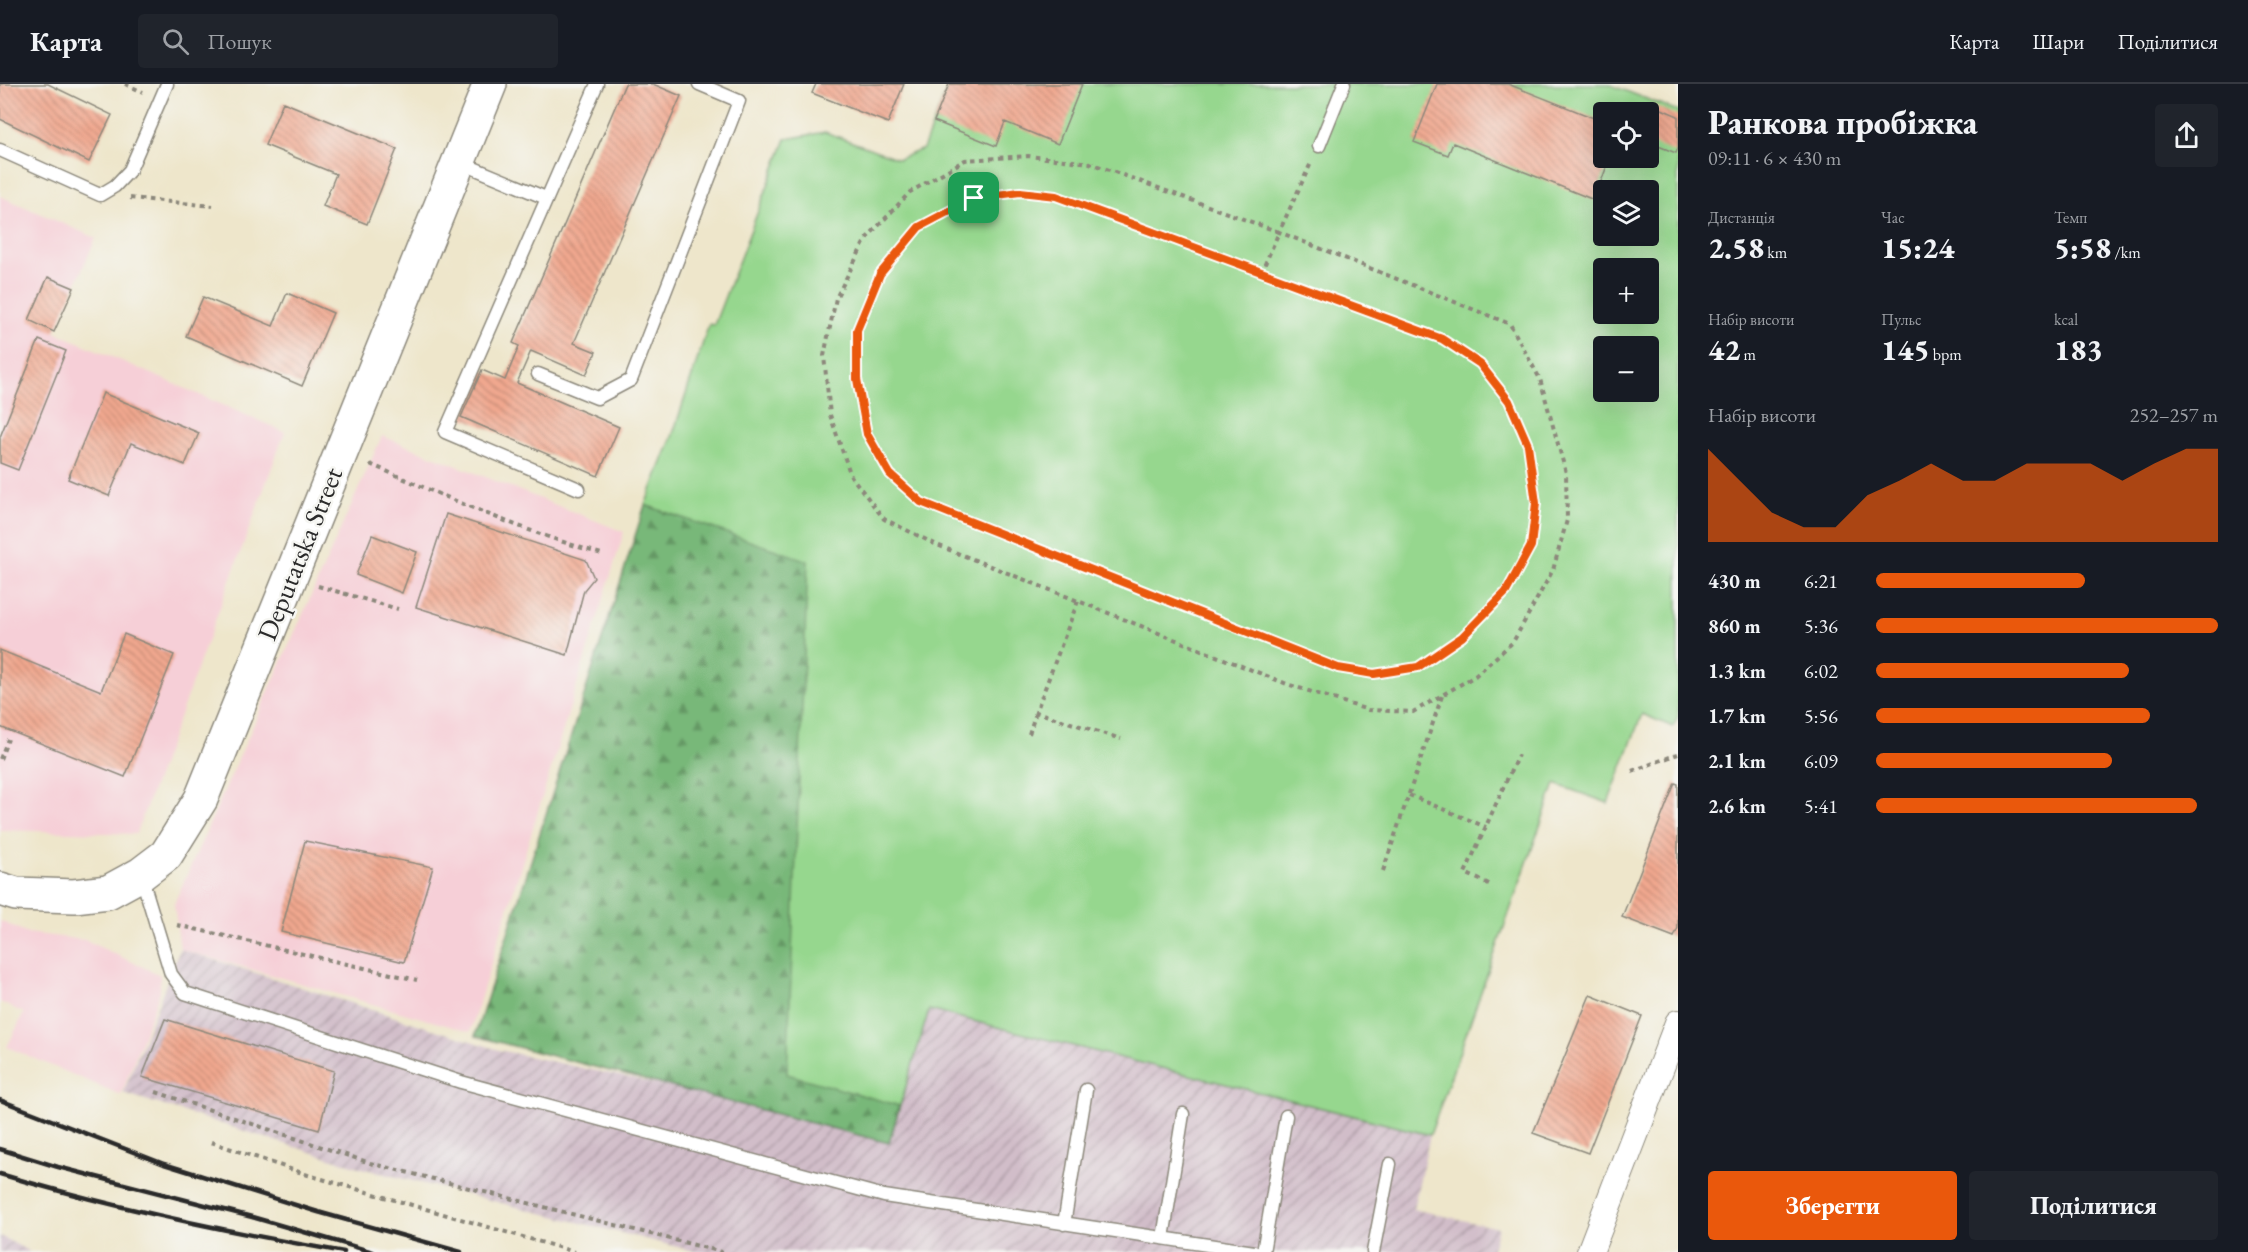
<!DOCTYPE html>
<html lang="uk">
<meta charset="utf-8">
<style>
body{margin:0;font-family:"EB Garamond",serif;background:#20242c;color:#f1f3f6;height:100vh;display:flex;flex-direction:column;font-size:22px;white-space:nowrap}
*{box-sizing:border-box;margin:0}
p{font-size:20px;color:#9ea1a6}
.icon{flex:none;width:33px;height:33px;fill:none;stroke:currentColor;stroke-width:2;stroke-linecap:round;stroke-linejoin:round}
.map{position:relative;flex:1;overflow:hidden}
.side{display:flex;flex-direction:column;background:#171b24;width:570px}
.side>*{flex:none}
.controls{position:absolute;left:1593px;top:18px;display:grid;gap:12px}
.controls a{display:grid;place-items:center;width:66px;height:66px;border-radius:6px;background:#171b24;box-shadow:0 6px 24px #0002;font-size:30px}
.pin{position:absolute;display:grid;place-items:center;width:51px;height:51px;color:#fff;margin:-26px;border-radius:12px;box-shadow:0 3px 9px #0006}
.round{display:grid;place-items:center;flex:none;width:63px;height:63px;border-radius:6px;background:#20242c}
.overview{display:flex;align-items:center;justify-content:space-between;height:102px;padding:0 30px}
h1{font-size:33px;font-weight:800;line-height:45px}
.stats{display:grid;grid-template-columns:repeat(3,1fr);gap:9px;height:102px;padding:6px 30px}
.stats div{display:grid;align-content:center}
.stats b{font-size:30px;font-weight:800}
.stats small{font-size:16px;font-weight:400}
.stats p{font-size:16px}
.chart{height:168px;padding:12px 30px}
.chart p{display:flex;justify-content:space-between}
.chart svg{width:100%;height:108px;margin-top:6px;fill:#ea580c;opacity:.7}
.primary-button{display:flex;gap:12px;margin-top:auto;padding:12px 30px}
.primary-button a{flex:1;height:69px;border-radius:6px;background:#ea580c;color:#fff;font-size:24px;font-weight:800;line-height:69px;text-align:center}
.primary-button a+a{background:#20242c;color:#f1f3f6}
ul{padding:0 30px;list-style:none;font-size:20px}
li{display:grid;grid-template-columns:96px 72px 1fr;align-items:center;height:45px}
li i{height:15px;border-radius:8px;background:#ea580c}
header{display:flex;align-items:center;gap:36px;box-sizing:border-box;height:84px;padding:0 30px;background:#171b24;border-bottom:2px solid #363941}
header strong{font-size:28px}
nav{display:flex;gap:33px;margin-inline-start:auto;font-size:21px}
.search{width:420px;height:54px;background:#20242c;display:flex;align-items:center;gap:15px;box-sizing:border-box;padding:0 21px;border-radius:6px;color:#9ea1a6;font-size:22px}
main{display:flex;flex:1;min-height:0}
.map>svg:first-child{display:block}
</style>
<header>
<strong>Карта</strong>
<div class="search"><svg class="icon" aria-label="search" viewBox="0 0 24 24"><circle cx="10" cy="10" r="6"/><path d="M15 15l6 6"/></svg>Пошук</div>
<nav><a>Карта</a><a>Шари</a><a>Поділитися</a></nav>
</header>
<main>
<div class="map">
<svg width="1678" height="1168" viewBox="0 0 1678 1168">
<defs>
<pattern id="industrial-furrows" width="10" height="10" patternUnits="userSpaceOnUse" patternTransform="scale(1.5)"><rect width="10" height="10" fill="#d1bdc9"/><path d="M-1 1l2-2M0 10L10 0M9 11l2-2" fill="none" stroke="#aa9aa3"/></pattern>
<pattern id="forest-firs" width="22" height="20" patternUnits="userSpaceOnUse" patternTransform="scale(1.5)"><rect width="22" height="20" fill="#78b879"/><path d="M5 1l3.5 6h-7zM16 11l3.5 6h-7z" fill="#639663"/></pattern>
<pattern id="building-back-hatch" width="6" height="6" patternUnits="userSpaceOnUse" patternTransform="scale(1.5)"><rect width="6" height="6" fill="#f1a88f"/><path d="M-1 5l2 2M0 0l6 6M5-1l2 2" fill="none" stroke="#c38975"/></pattern>
</defs>
<rect width="100%" height="100%" fill="#f6f6f2"/>
<filter id="ink" filterUnits="userSpaceOnUse"><feTurbulence type="fractalNoise" baseFrequency=".0167" numOctaves="2"/><feDisplacementMap in="SourceGraphic" scale="12" xChannelSelector="R" yChannelSelector="G"/><feConvolveMatrix kernelMatrix="1 2 1 2 8 2 1 2 1" color-interpolation-filters="sRGB"/></filter>
<filter id="wash" filterUnits="userSpaceOnUse"><feTurbulence type="fractalNoise" baseFrequency=".008" numOctaves="4" result="noise"/><feDisplacementMap in="SourceGraphic" scale="24" xChannelSelector="R" yChannelSelector="G"/><feGaussianBlur stdDeviation="1.35" result="paint"/><feColorMatrix in="noise" values="0 0 0 0 0 0 0 0 0 0 0 0 0 0 0 0 0 1.4 0 .05"/><feComposite in="paint" operator="in"/></filter>
<g filter="url(#wash)">
<rect width="100%" height="100%" fill="#eee6cb"/>
<path fill="#f6cfd7" d="M0,112L96,154L55,248L285,348L136,750L0,746Z
M382,352L624,448L470,948L180,865L174,820Z
M0,837L28,849L85,856L160,891V907L121,1011L7,963L24,929L0,918Z"/>
<path fill="url(#industrial-furrows)" d="M180,865L499,966L731,1016L889,1058L928,926L1430,1051L1413,1125L1498,1144L1491,1168H697L365,1085L123,1009Z
M0,1152L30,1168H0Z"/>
<path fill="url(#forest-firs)" stroke="#527252" stroke-width="1.5" d="M645,421L1053,559L928,926L889,1059L475,952Z"/>
<path fill="#96d78e" stroke="#60815c" stroke-width="1.5" fill-rule="evenodd" d="M949,0H1608L1678,27V632L1673,643L1642,630L1608,719L1555,700L1430,1051L929,926L900,1022L787,990L808,477L645,421L672,353L709,240L714,241L786,55L825,48L899,75L923,65ZM1604,28H1648V74H1604ZM1604,106H1648V152H1604ZM1604,184H1648V230H1604ZM1604,262H1648V308H1604Z"/>
<g id="blocks">
<path fill="url(#building-back-hatch)" d="M0,0H48L112,31L89,78L0,35Z
M625,0H653L681,12L574,259L596,268L586,291L531,267L517,299L619,343L598,392L461,333L482,286L505,296L519,262L513,259Z
M816,0H904L888,39L812,9Z
M949,0H1082L1058,60L1005,38L996,62L934,37Z
M1437,0H1508L1604,38V74H1610L1594,116L1453,59L1448,71L1414,58Z
M283,18L397,65L367,140L323,122L336,90L265,61Z
M1650,20L1678,32V64L1676,69L1648,58V28H1647Z
M48,193L74,204L54,248L29,236Z
M287,209L333,229L302,302L186,252L203,213L273,242Z
M39,256L66,267L18,386L0,379V353Z
M103,309L199,349L185,381L131,359L109,412L68,395Z
M446,430L586,476L594,494L584,506L567,571L416,523Z
M372,451L417,468L402,509L356,491Z
M124,550L174,571L125,693L0,643V566L101,607Z
M1675,699L1678,700V844L1674,853L1622,833Z
M305,757L433,783L404,878L281,848Z
M1590,911L1642,932L1588,1069L1533,1049Z
M165,935L334,987L319,1046L142,993Z"/>
</g>
</g>
<g filter="url(#ink)">
<use href="#blocks" fill-opacity="0" stroke="#8c887b" stroke-width="1.5"/>
<g fill="none" stroke-linecap="round" stroke-linejoin="round">
<g stroke="#8c887b" stroke-width="15">
<path id="service" d="M1319,62L1344,0
M0,66L100,111L115,102L130,86L167,0
M459,78L546,114
M538,290L597,314L631,296L739,17L699,0
M579,405L445,348L597,0
M141,791L171,890L185,909L461,998L884,1112L1254,1168
M1064,1140L1086,1006
M1163,1154L1183,1030
M1263,1168L1286,1032
M1373,1168L1390,1080"/>
</g>
<g stroke="#8c887b" stroke-width="28">
<path id="minor" d="M1590,1168L1678,939"/>
</g>
<g stroke="#8c887b" stroke-width="36">
<path id="secondary" d="M0,805L16,810L74,812L108,808L141,790L166,771L201,715L490,0"/>
</g>
<path stroke="#8c887b" stroke-width="4" stroke-dasharray="4.5 4.5" stroke-linecap="butt" d="M125,0L143,8
M1020,108L1056,112L1441,255L1480,280L1509,317L1528,361L1536,419L1531,462L1506,508L1462,553L1418,583L1374,590L1338,584L921,418L889,390L867,350L857,295V246L880,190L919,143L974,114Z
M130,114L213,122
M1261,189L1279,148L1090,79L1028,72L965,76L910,108L866,155L836,214L824,272L830,331L851,392L884,435L937,461L1287,600L1368,626L1413,628L1475,592L1513,558L1553,486L1567,436L1566,389L1540,295L1510,240L1279,148L1311,79
M370,380C446,413 522,447 602,470
M318,502L398,525
M1078,517L1036,628L1121,655
M1029,650L1036,628
M0,675L8,655
M1632,687L1678,670
M1409,711L1486,743
M1383,787L1442,612
M1489,800L1465,789L1518,671
M177,841L417,896
M156,1008L370,1079L722,1168
M211,1058L308,1091L575,1168"/>
<use href="#service" stroke="#fff" stroke-width="12"/>
<use href="#minor" stroke="#fff" stroke-width="26"/>
<use href="#secondary" stroke="#fff" stroke-width="33"/>
<path stroke="#2b2b2b" stroke-width="4.5" d="M0,1016L164,1080L318,1128L461,1168
M0,1065L58,1083L252,1133L373,1168
M0,1090C113,1124 228,1148 344,1168"/>
</g>
</g>
<g fill="none" stroke-linecap="round" stroke-linejoin="round" filter="url(#ink)">
<g stroke="#fff" stroke-width="12">
<path id="route" d="M1020,108L1056,112L1442,255L1480,280L1509,317L1528,361L1536,419L1531,462L1506,508L1462,553L1418,583L1374,590L1338,584L921,418L890,390L867,350L857,295V246L880,190L919,143L974,114Z"/>
</g>
<use href="#route" stroke="#ea580c" stroke-width="8"/>
</g>
<g text-anchor="middle" stroke-width="5" stroke-linejoin="round" paint-order="stroke">
<g font-size="27" fill="#2b2b2b" stroke="#f6f6f2">
<text transform="translate(300 470) rotate(-68)" y="9">Deputatska Street</text>
</g>
</g>
</svg>
<div class="controls">
<a><svg class="icon" aria-label="locate" viewBox="0 0 24 24"><circle cx="12" cy="12" r="6"/><path d="M12 2v4M12 18v4M2 12h4M18 12h4"/></svg></a>
<a><svg class="icon" aria-label="layers" viewBox="0 0 24 24"><path d="M12 4l9 5-9 5-9-5zM3 14l9 5 9-5"/></svg></a>
<a>+</a>
<a>−</a>
</div>
<div class="pin" style="left:974px;top:114px;background:#1e9e55"><svg class="icon" aria-label="arrive" viewBox="0 0 24 24"><path d="M6 21V4h12l-3 4 3 4H6"/></svg></div>
</div>
<section class="side">
<div class="overview"><div><h1>Ранкова пробіжка</h1><p>09:11 · 6 × 430 m</p></div><a class="round"><svg class="icon" aria-label="share" viewBox="0 0 24 24"><path d="M12 15V3M7 8l5-5 5 5M5 13v7h14v-7"/></svg></a></div>
<div class="stats">
<div><p>Дистанція</p><b>2.58<small> km</small></b></div>
<div><p>Час</p><b>15:24</b></div>
<div><p>Темп</p><b>5:58<small> /km</small></b></div>
</div>
<div class="stats">
<div><p>Набір висоти</p><b>42<small> m</small></b></div>
<div><p>Пульс</p><b>145<small> bpm</small></b></div>
<div><p>kcal</p><b>183</b></div>
</div>
<div class="chart"><p><span>Набір висоти</span>252–257 m</p>
<svg viewBox="0 0 160 44" preserveAspectRatio="none"><path d="M0 44V6L10 19L20 32L30 38L40 38L50 25L60 19L70 12L80 19L90 19L100 12L110 12L120 12L130 19L140 12L150 6L160 6V44z"/></svg>
</div>
<ul>
<li><b>430 m</b>6:21<i style="width:61%"></i></li>
<li><b>860 m</b>5:36<i style="width:100%"></i></li>
<li><b>1.3 km</b>6:02<i style="width:74%"></i></li>
<li><b>1.7 km</b>5:56<i style="width:80%"></i></li>
<li><b>2.1 km</b>6:09<i style="width:69%"></i></li>
<li><b>2.6 km</b>5:41<i style="width:94%"></i></li>
</ul>
<div class="primary-button"><a>Зберегти</a><a>Поділитися</a></div>
</section>
</main>
